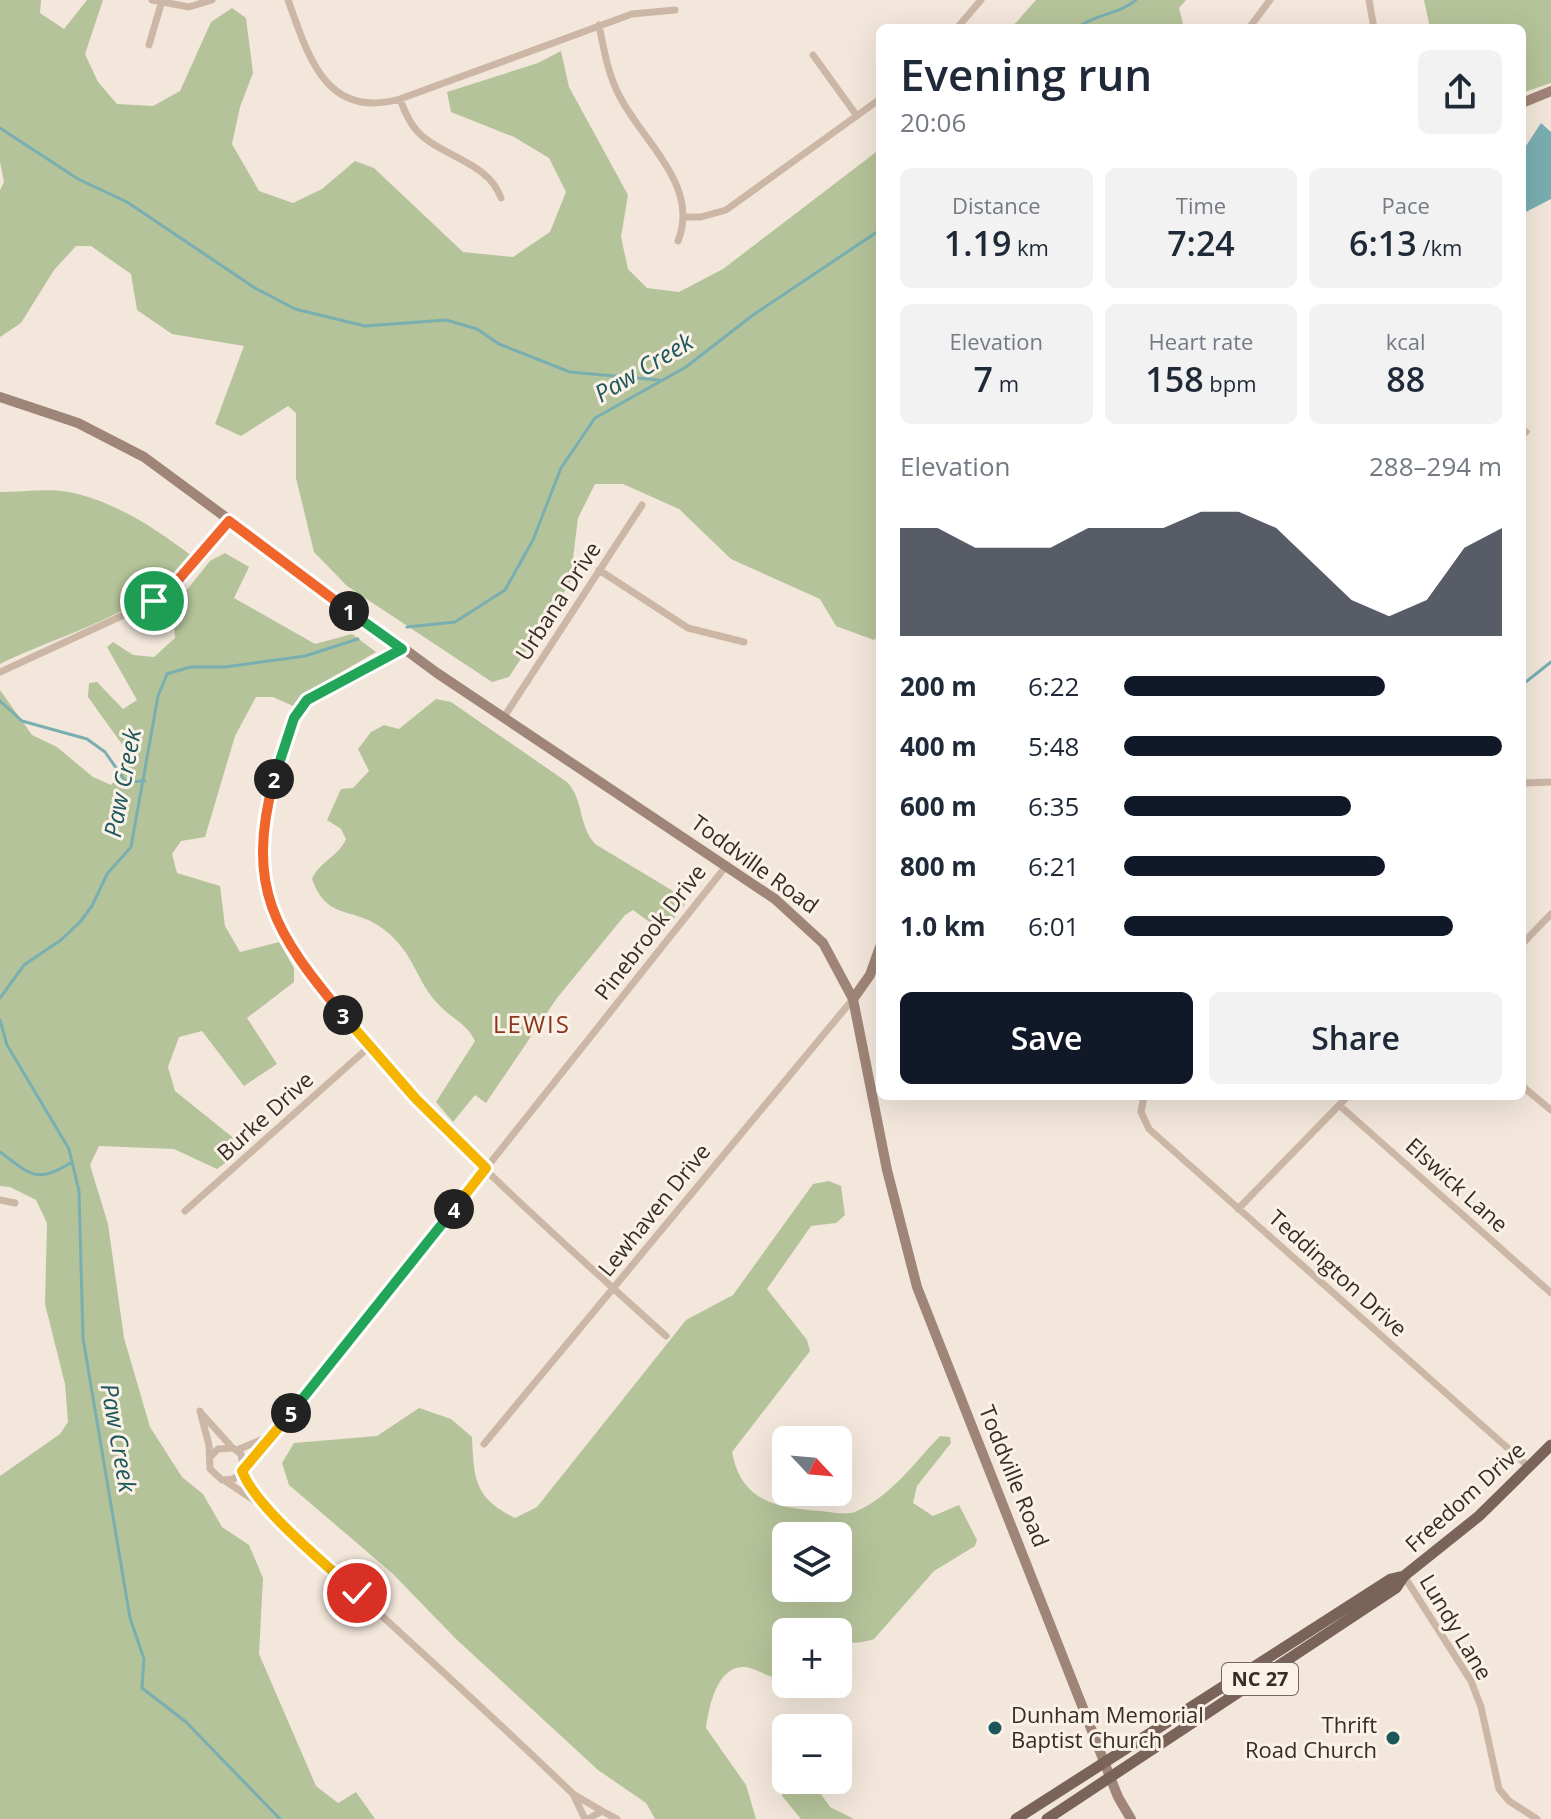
<!DOCTYPE html>
<meta charset="utf-8">
<style>
body{margin:0;font-family:"Open Sans",sans-serif;background:#f2f2f3;color:#1f2937;height:100vh;display:flex;flex-direction:column;font-size:30px;white-space:nowrap}
*{box-sizing:border-box;margin:0}
p{font-size:26px;color:#747a83}
.icon{flex:none;width:44px;height:44px;fill:none;stroke:currentColor;stroke-width:2;stroke-linecap:round;stroke-linejoin:round}
.map{position:relative;flex:1;overflow:hidden}
.drawer{position:absolute;left:876px;top:24px;width:650px;height:1076px;display:flex;flex-direction:column;background:#fff;border-radius:12px;box-shadow:0 8px 32px #0002}
.drawer>*{flex:none}
.needle{width:52px;rotate:116deg}
.buttons{position:absolute;left:772px;top:1426px;display:grid;gap:16px}
.buttons a{display:grid;place-items:center;width:80px;height:80px;border-radius:12px;background:#fff;box-shadow:0 8px 32px #0002;font-size:40px}
.pin{position:absolute;display:grid;place-items:center;width:68px;height:68px;color:#fff;margin:-34px;border:4px solid #fff;border-radius:50%;box-shadow:0 2px 8px #0007}
.km{position:absolute;width:40px;height:40px;margin:-20px;border-radius:50%;background:#222;color:#fff;font-size:22px;line-height:40px;text-align:center}
.round{display:grid;place-items:center;flex:none;width:84px;height:84px;border-radius:12px;background:#f2f2f3}
.summary{display:flex;align-items:center;justify-content:space-between;height:136px;padding:0 24px}
h1{font-size:44px;font-weight:600;line-height:60px}
.stats{display:grid;grid-template-columns:repeat(3,1fr);gap:12px;height:136px;padding:8px 24px}
.stats div{display:grid;align-content:center;border-radius:12px;background:#f2f2f3;text-align:center}
.stats b{font-size:34px;font-weight:600}
.stats small{font-size:22px;font-weight:400}
.stats p{font-size:22px}
.chart{height:224px;padding:16px 24px}
.chart p{display:flex;justify-content:space-between}
.chart svg{width:100%;height:144px;margin-top:8px;fill:#111827;opacity:.7}
.primary-button{display:flex;gap:16px;margin-top:auto;padding:16px 24px}
.primary-button a{flex:1;height:92px;border-radius:12px;background:#111827;color:#fff;font-size:32px;font-weight:600;line-height:92px;text-align:center}
.primary-button a+a{background:#f2f2f3;color:#1f2937}
ul{padding:0 24px;list-style:none;font-size:26px}
li{display:grid;grid-template-columns:128px 96px 1fr;align-items:center;height:60px}
li i{height:20px;border-radius:10px;background:#111827}
.map>svg:first-child{display:block}
</style>
<div class="map">
<svg width="1551" height="1819" viewBox="0 0 1551 1819">
<rect width="100%" height="100%" fill="#f3e7db"/>
<path fill="#b5c39a" fill-rule="evenodd" d="M0,0H41L40,13L64,29L87,0H103L85,54L98,82L117,104L153,106L180,91L211,22L232,8L246,18L253,73L240,107L232,144L259,191L293,203L322,189L355,161L374,168L463,252L513,257L550,232L566,192L549,158L514,137L451,112L447,92L538,63L561,51L569,87L628,195L621,237L628,269L647,288L679,292L723,269L880,149V634L874,640L836,626L820,599L731,559L679,509L623,484H595L578,518L570,583L509,677L492,682L347,586L314,552L296,478V413L288,406L241,436L215,424L244,346L172,334L137,310L131,274L91,246H76L54,270L21,323L0,337V190L4,182L0,162Z
M1036,0H1186L1179,8L1184,28H1011Z
M1424,0H1551V83L1522,93V28H1430Z
M0,492C22,492 48,488 69,492C116,502 155,528 192,556C147,614 63,633 0,664Z
M225,553L249,567L234,598L315,644L352,634L376,652L321,684L293,706L273,697H256L235,736L205,837L181,841L172,854L177,873L220,886L225,926L240,952L279,942L294,968V982L247,1018L277,1064L244,1086L202,1031L179,1037L168,1067L175,1091L241,1144L235,1156L217,1169L174,1149L99,1146L90,1165L108,1224L124,1338L150,1427L182,1477L203,1494L222,1527L249,1545L263,1578L259,1654L316,1786L338,1803L356,1792L375,1819H0V1476L60,1434L68,1422L65,1384L45,1304L47,1223L36,1200L10,1187L0,1186V690L32,735L57,747L93,777L111,785L127,766L129,754L88,697L89,683L97,682L123,709L137,700L107,647L113,642L133,655L154,657L175,638L173,607L210,561Z
M436,699L451,702L567,782C584,800 578,825 595,844L688,900L663,932L633,910L625,915L557,998L486,1103L475,1095L453,1122L436,1102L475,1041C467,1024 454,1020 441,1007C415,982 416,953 382,928C352,906 327,921 312,879C320,861 339,856 346,839L341,829L327,820L341,789L353,788L369,771L358,749L371,732L384,725L399,729Z
M829,1181L841,1186L845,1215L836,1223L811,1226L767,1289L807,1340L810,1351L732,1452C741,1501 776,1508 821,1511C832,1512 847,1516 857,1511C891,1496 915,1462 940,1436L950,1437L951,1443L917,1486L913,1503L933,1516L959,1505L977,1540L975,1546L934,1571L874,1639C862,1643 850,1645 838,1638V1632H786V1677C771,1680 764,1672 750,1668C718,1660 709,1706 706,1728L746,1785L756,1819H655L646,1803L598,1770L456,1639L392,1573L289,1485L282,1463L294,1443L377,1436L419,1408L451,1419L472,1437C474,1479 474,1498 515,1518L537,1507L686,1320L733,1295L813,1184ZM786,1536H838V1588H786Z
M786,1771V1780H811L830,1807L854,1819H801L782,1796Z"/>
<path fill="#79afb1" d="M1541,123L1551,132V199L1522,214V152Z"/>
<g fill="none" stroke-linecap="round" stroke-linejoin="round">
<path stroke="#79afb1" stroke-width="3" d="M1077,28C1094,14 1118,15 1136,0
M0,128L78,179L127,202L255,288L295,309L365,326L446,320L477,329L499,344L570,372L659,380
M407,627L455,622L505,590L533,540L561,468L595,418L686,367L753,315L880,230
M1522,685L1551,662
M0,701L22,721L87,739L105,752L126,782L145,781
M0,998L24,965L61,940L80,922L92,906L107,874L131,847L158,696L167,674L190,667H225L305,656L358,639
M0,1020L7,1045L69,1149L79,1191L83,1338L130,1618L144,1659L142,1688L186,1722L280,1819
M0,1152C30,1174 36,1185 72,1162"/>
<path stroke="#ccb7a6" stroke-width="7" d="M152,0L189,7L212,0
M288,0C308,55 325,120 400,99L632,14L675,10
M1369,0L1374,28
M599,25C604,50 608,75 620,97C644,143 700,186 678,241
M957,28L981,0
M1249,28L1270,0
M149,45L161,4
M813,55L857,116
M400,99C404,110 409,123 418,132C442,157 489,162 501,198
M685,217H701L726,210L880,99
M1522,429L1526,432
M599,570L688,628L744,642
M402,649C372,664 331,677 306,700C287,718 283,749 276,772C265,812 255,857 267,898C277,933 302,962 324,991C421,1119 547,1228 666,1336
M0,672L154,601L178,580L229,521
M504,717L642,505
M1522,783L1551,782
M1522,944L1551,914
M1522,1086L1551,1110
M1144,1096L1141,1112L1149,1129L1529,1467
M1339,1105L1551,1293
M0,1200L15,1203
M1238,1209L1348,1096
M185,1211L369,1047
M200,1411L209,1445L210,1469L222,1480L234,1479L278,1430L727,865
M201,1413L230,1445
M484,1444L853,999
M237,1450L270,1436
M210,1457L218,1449L233,1448L241,1454L243,1466
M242,1471C255,1505 300,1539 327,1565C409,1642 493,1716 573,1794L602,1811
M224,1480L270,1511
M1404,1576L1471,1681L1481,1707L1499,1789L1509,1801L1537,1819
M573,1794L585,1819
M588,1819L602,1811L617,1819"/>
<path stroke="#9f8577" stroke-width="10" d="M1522,103L1551,91
M0,397L78,423L144,457L437,673L775,899L823,943L853,999L887,1170L917,1287L1118,1797L1131,1819
M853,999L870,975L880,947"/>
<path stroke="#7a6358" stroke-width="11" d="M1016,1819L1391,1579L1404,1576
M1047,1819L1396,1588L1404,1576L1479,1516L1551,1445"/>
</g>
<g fill="none" stroke-linecap="round" stroke-linejoin="round">
<g stroke="#fff" stroke-width="16">
<path id="split-1" d="M154,601L178,580L229,521L349,611"/>
</g>
<g stroke="#fff" stroke-width="16">
<path id="split-2" d="M274,779L294,718L307,700L402,649L349,611"/>
</g>
<g stroke="#fff" stroke-width="16">
<path id="split-3" d="M274,779C245,888 275,933 343,1015"/>
</g>
<g stroke="#fff" stroke-width="16">
<path id="split-4" d="M343,1015L416,1099L486,1168L454,1209"/>
</g>
<g stroke="#fff" stroke-width="16">
<path id="split-5" d="M291,1413L454,1209"/>
</g>
<g stroke="#fff" stroke-width="16">
<path id="split-6" d="M291,1413L242,1471C256,1508 326,1564 357,1593"/>
</g>
<use href="#split-1" stroke="#f0652b" stroke-width="10"/>
<use href="#split-2" stroke="#22a559" stroke-width="10"/>
<use href="#split-3" stroke="#f0652b" stroke-width="10"/>
<use href="#split-4" stroke="#f5b400" stroke-width="10"/>
<use href="#split-5" stroke="#22a559" stroke-width="10"/>
<use href="#split-6" stroke="#f5b400" stroke-width="10"/>
</g>
<g fill="#1b575b" stroke="#faf1e7" stroke-width="3">
<circle cx="995" cy="1728" r="8"/>
<circle cx="1393" cy="1738" r="8"/>
</g>
<g text-anchor="middle" stroke-width="6" stroke-linejoin="round" paint-order="stroke">
<rect fill="#faf1e7" stroke="#726761" stroke-width="2" x="1222" y="1663" width="76" height="32" rx="6"/>
<g font-size="20" font-weight="bold" fill="#372c27">
<text x="1260" y="1686">NC 27</text>
</g>
<g font-size="22" fill="#372c27" stroke="#faf1e7">
<text transform="translate(558 601) rotate(-57)" y="8">Urbana Drive</text>
<text transform="translate(755 864) rotate(36)" y="8">Toddville Road</text>
<text transform="translate(650 932) rotate(-52)" y="8">Pinebrook Drive</text>
<text transform="translate(265 1116) rotate(-42)" y="8">Burke Drive</text>
<text transform="translate(1457 1185) rotate(42)" y="8">Elswick Lane</text>
<text transform="translate(654 1210) rotate(-51)" y="8">Lewhaven Drive</text>
<text transform="translate(1338 1273) rotate(42)" y="8">Teddington Drive</text>
<text transform="translate(1014 1476) rotate(68)" y="8">Toddville Road</text>
<text transform="translate(1465 1497) rotate(-42)" y="8">Freedom Drive</text>
<text transform="translate(1456 1627) rotate(59)" y="8">Lundy Lane</text>
</g>
<g font-size="22" fill="#372c27" stroke="#faf1e7" text-anchor="start">
<text x="1011" y="1723">Dunham Memorial<tspan x="1011" dy="25">Baptist Church</tspan></text>
<text x="1377" y="1733" text-anchor="end">Thrift<tspan x="1377" dy="25">Road Church</tspan></text>
</g>
<g font-size="24" font-style="italic" fill="#1b575b" stroke="#faf1e7">
<text transform="translate(644 368) rotate(-31)" y="8">Paw Creek</text>
<text transform="translate(123 783) rotate(-79)" y="8">Paw Creek</text>
<text transform="translate(118 1438) rotate(80)" y="8">Paw Creek</text>
</g>
<g font-size="24" letter-spacing="2" fill="#8a361d" stroke="#faf1e7">
<text x="532" y="1033">LEWIS</text>
</g>
</g>
</svg>
<div class="buttons">
<a><svg class="needle" viewBox="-14 -14 28 28"><path d="M0-13l5 13h-10z" fill="#e53935"/><path d="M0 13l5-13h-10z" fill="#747a83"/></svg></a>
<a><svg class="icon" aria-label="layers" viewBox="0 0 24 24"><path d="M12 4l9 5-9 5-9-5zM3 14l9 5 9-5"/></svg></a>
<a>+</a>
<a>−</a>
</div>
<div class="pin" style="left:154px;top:601px;background:#1e9e55"><svg class="icon" aria-label="arrive" viewBox="0 0 24 24"><path d="M6 21V4h12l-3 4 3 4H6"/></svg></div>
<div class="pin" style="left:357px;top:1593px;background:#d93025"><svg class="icon" aria-label="check" viewBox="0 0 24 24"><path d="M5 12l5 5 9-10"/></svg></div>
<b class="km" style="left:349px;top:611px">1</b>
<b class="km" style="left:274px;top:779px">2</b>
<b class="km" style="left:343px;top:1015px">3</b>
<b class="km" style="left:454px;top:1209px">4</b>
<b class="km" style="left:291px;top:1413px">5</b>
<section class="drawer">
<div class="summary"><div><h1>Evening run</h1><p>20:06</p></div><a class="round"><svg class="icon" aria-label="share" viewBox="0 0 24 24"><path d="M12 15V3M7 8l5-5 5 5M5 13v7h14v-7"/></svg></a></div>
<div class="stats">
<div><p>Distance</p><b>1.19<small> km</small></b></div>
<div><p>Time</p><b>7:24</b></div>
<div><p>Pace</p><b>6:13<small> /km</small></b></div>
</div>
<div class="stats">
<div><p>Elevation</p><b>7<small> m</small></b></div>
<div><p>Heart rate</p><b>158<small> bpm</small></b></div>
<div><p>kcal</p><b>88</b></div>
</div>
<div class="chart"><p><span>Elevation</span>288–294 m</p>
<svg viewBox="0 0 160 44" preserveAspectRatio="none"><path d="M0 44V11L10 11L20 17L30 17L40 17L50 11L60 11L70 11L80 6L90 6L100 11L110 22L120 33L130 38L140 33L150 17L160 11V44z"/></svg>
</div>
<ul>
<li><b>200 m</b>6:22<i style="width:69%"></i></li>
<li><b>400 m</b>5:48<i style="width:100%"></i></li>
<li><b>600 m</b>6:35<i style="width:60%"></i></li>
<li><b>800 m</b>6:21<i style="width:69%"></i></li>
<li><b>1.0 km</b>6:01<i style="width:87%"></i></li>
</ul>
<div class="primary-button"><a>Save</a><a>Share</a></div>
</section>
</div>
